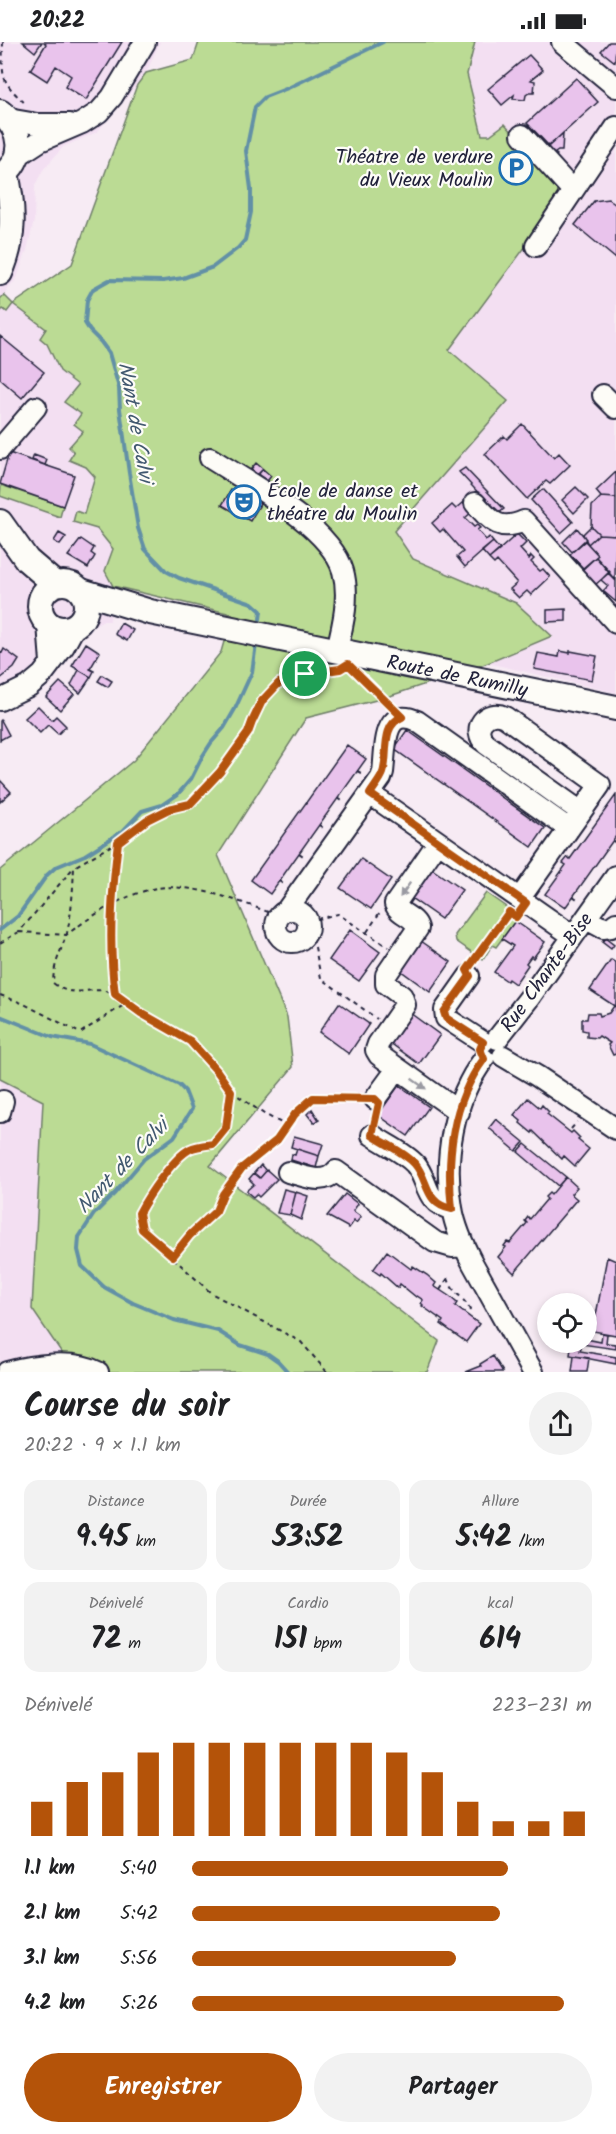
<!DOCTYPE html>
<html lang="fr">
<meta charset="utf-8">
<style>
body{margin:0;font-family:Kalam,sans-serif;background:#f2f2f2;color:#202124;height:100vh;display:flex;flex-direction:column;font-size:22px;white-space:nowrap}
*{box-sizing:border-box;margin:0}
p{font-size:20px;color:#757577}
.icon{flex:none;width:33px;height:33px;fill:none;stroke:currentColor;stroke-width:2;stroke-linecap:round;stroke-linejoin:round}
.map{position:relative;height:1330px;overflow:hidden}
.side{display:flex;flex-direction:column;background:#fff;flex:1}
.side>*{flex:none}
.buttons{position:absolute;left:537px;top:1251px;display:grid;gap:12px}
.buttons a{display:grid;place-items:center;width:60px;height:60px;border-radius:50%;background:#fff;box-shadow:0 3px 9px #0003;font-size:30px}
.pin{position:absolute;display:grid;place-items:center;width:51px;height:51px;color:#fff;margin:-26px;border:3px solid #fff;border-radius:50%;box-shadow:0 2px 6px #0007}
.round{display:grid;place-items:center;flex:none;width:63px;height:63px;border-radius:32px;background:#f2f2f2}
.head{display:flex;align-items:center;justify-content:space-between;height:102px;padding:0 24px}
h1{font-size:33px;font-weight:600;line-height:45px}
.figures{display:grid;grid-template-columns:repeat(3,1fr);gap:9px;height:102px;padding:6px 24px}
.figures div{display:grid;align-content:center;border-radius:15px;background:#f2f2f2;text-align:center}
.figures b{font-size:30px;font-weight:600}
.figures small{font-size:16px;font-weight:400}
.figures p{font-size:16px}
.chart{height:168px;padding:12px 24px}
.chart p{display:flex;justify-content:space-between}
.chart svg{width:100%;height:108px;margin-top:6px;stroke:#b45309;stroke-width:6}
.button{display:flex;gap:12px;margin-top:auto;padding:12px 24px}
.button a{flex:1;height:69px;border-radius:36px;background:#b45309;color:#fff;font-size:24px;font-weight:600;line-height:69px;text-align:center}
.button a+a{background:#f2f2f2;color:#202124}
ul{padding:0 24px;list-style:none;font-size:20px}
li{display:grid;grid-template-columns:96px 72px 1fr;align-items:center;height:45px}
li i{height:15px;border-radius:8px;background:#b45309}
.status{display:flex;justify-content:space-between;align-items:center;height:42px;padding:0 30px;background:#fff;direction:ltr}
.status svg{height:16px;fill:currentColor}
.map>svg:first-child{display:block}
</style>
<div class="status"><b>20:22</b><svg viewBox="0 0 49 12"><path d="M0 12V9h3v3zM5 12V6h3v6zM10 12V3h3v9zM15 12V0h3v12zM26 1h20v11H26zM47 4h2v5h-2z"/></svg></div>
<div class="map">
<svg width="616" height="1330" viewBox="0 0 616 1330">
<rect width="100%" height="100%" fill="#f7ebf4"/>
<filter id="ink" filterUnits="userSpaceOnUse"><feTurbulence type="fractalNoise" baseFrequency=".0167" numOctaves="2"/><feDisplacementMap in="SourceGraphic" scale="12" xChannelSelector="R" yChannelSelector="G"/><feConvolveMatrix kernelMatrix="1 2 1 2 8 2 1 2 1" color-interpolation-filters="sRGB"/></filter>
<g filter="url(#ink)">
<path fill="#f3dff2" d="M0,0H160L146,31L137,43L97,90L63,105L43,128L35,143L34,179L27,208L17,236L4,253L46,287L83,339L86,425L95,435L97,487L113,507L105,529L113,544L110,579H102L87,587L43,647L10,665L0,659Z
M475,0H616V651L488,621L552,594L515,561L413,517L394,489L482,93L467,32Z
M0,1037L43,1059L32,1266L75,1330H0Z"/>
<path fill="#bbdb94" stroke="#6e7e68" stroke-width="1.5" d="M199,0H475L467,32L482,93H490L505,82L559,142L561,147L560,158L449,308L508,359L394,489L413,517L516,561L552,594L488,621L384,656L306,676L218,813L287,975L293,1025L210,1124L439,1299L427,1330H75L32,1267L43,1059L0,1037V828L134,718L221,610L232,572L113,544L105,529L113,507L97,487L73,480L76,469L84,472L95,435L86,425L69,418L74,410L69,405L83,389L74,382L81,372L64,360L78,343L60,329L47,302L40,296L46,287L13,262L7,270L3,267L0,270V257L4,253L13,262L72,222L137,43L146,31L193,18Z
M1,443L63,464L60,475L0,454Z
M486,851L519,874L496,905L492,903L483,918L456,899L455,893Z"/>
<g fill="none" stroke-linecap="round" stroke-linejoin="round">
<path stroke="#6290a6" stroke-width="4" d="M260,577L261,569L252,561L179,536L166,529L145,507L138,486L129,431L120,367L119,346L109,311L101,300L90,289L85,281L87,258L93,247L109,238L163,239L183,236L213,225L238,206L245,198L251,170V147L246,109L255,65L265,55L288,46L383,0
M0,888L18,874L47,833L56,825L85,813L123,789L142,769L162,763L178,752L191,737L202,715L211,701L224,686L235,667L252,630L256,602
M0,974L52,995L90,1002L179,1043L185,1049L192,1067L174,1095L144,1117L115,1151L94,1172L79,1195L78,1208L82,1224L104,1245L133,1261L174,1278L218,1289L240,1303L268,1312L278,1319L288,1330"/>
</g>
<path fill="#e9c3ec" stroke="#22223b" stroke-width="1.5" d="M23,0H42L35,10Z
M44,0H122L86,58L65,45L71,34L56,24L47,39L30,28L46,2Z
M609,0H616L615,20L601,9Z
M529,13L543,28L531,38L535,39L534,51H529L526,53L525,58L513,57L514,53L502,63L488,47Z
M576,36L598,60L549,104L527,81Z
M563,91L562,109H558L555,111L557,113L550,119L533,100L539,94L549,104Z
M608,157L616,163V217L575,183L594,159Z
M0,294L44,330L22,356L0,337Z
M522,382L554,416L559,411L570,423L550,442L546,439L527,457L485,412L504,394L507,397Z
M9,411L74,433L63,464L0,442Z
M34,413L47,418L45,423L32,418Z
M256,421L263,427L257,433L251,427Z
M465,426L504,467L498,472L459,430Z
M263,427L271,434L265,442L257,434Z
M616,430V456L601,455L596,449Z
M576,445L588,457L574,471L562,458Z
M543,447L573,480L561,491L531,458Z
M231,448L259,464L250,479L222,463Z
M250,454L260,458L259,464L248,458Z
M601,455L616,456V493L599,492L591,484L592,464Z
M463,461L472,470L465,476L474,485L477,483L480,486L477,488L486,498L489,495L493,500L465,525L457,515L463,510L443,487L440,490L432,481L452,463L456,467Z
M591,484L599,492L588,502L583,492Z
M577,486L586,497L572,510L563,500Z
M59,491L66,495L60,503L54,499Z
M517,492L526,501L520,507L529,517L531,514L534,517L531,520L540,529L543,527L550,535L531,553L527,549L519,556L510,547L517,541L497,519L494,522L489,517Z
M599,492L616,493L615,538L596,515L598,513L588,502Z
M81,497L94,506L91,511L95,514L88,526L68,514Z
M585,499L598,513L583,526L570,512Z
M493,500L500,508L489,517L482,509Z
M596,515L610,530L595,543L582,528Z
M608,531L615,538L616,536V560L603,549L608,544L601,538Z
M566,567V579L547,580V568Z
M121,581L133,588L127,599L115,592Z
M86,601L100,610L90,627L94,629L91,635L72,624Z
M4,607L19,618L14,626L0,637V610L2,611Z
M560,609L570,611V609L597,614L592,638L534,627L538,611L559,615Z
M79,628L91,635L80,651L71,643Z
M102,633L112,639L108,645L98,639Z
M60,640L74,652L60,668L46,655Z
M38,664L52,678L56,674L66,684L58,692L48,683L40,691L25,676Z
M1,678L9,693L0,698V679Z
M407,688L545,786L532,805L394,707Z
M347,703L366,717L270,852L251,838Z
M0,738L11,750L0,760Z
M616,753V794L565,866L545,852L566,823L563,821L568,815L570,817Z
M361,817L391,838L371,867L340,846Z
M432,827L462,848L441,877L411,856Z
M515,879L545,900L533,916L531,914L526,921L528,923L515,942L508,937L507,939L494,930L513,904L502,897Z
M350,888L380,910L359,939L329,918Z
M605,896L614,903L611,907L602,900Z
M421,899L451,920L430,950L400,928Z
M611,918L616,921V965L590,948Z
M339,961L369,982L349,1012L319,990Z
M614,964L616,965V1012L613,1013L608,1003L610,1001L599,994L597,996L587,995V989L582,988V977H587L588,971H599L600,974L609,971Z
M410,971L440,993L419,1022L389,1000Z
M399,1043L429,1065L408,1094L378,1073Z
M528,1056L540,1066L542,1063L549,1070L547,1072L571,1091L573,1089L580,1096L578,1098L589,1107L575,1124L564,1114L562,1117L533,1089L532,1091L520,1081L521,1079L514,1073Z
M312,1067L319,1078L314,1081L307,1072Z
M496,1077L524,1100L516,1109L489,1086Z
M294,1094L323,1102L319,1114L291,1105Z
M525,1102L566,1135L558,1144L518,1110Z
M297,1107L319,1114L316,1126L291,1118L292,1112L295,1113Z
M261,1123L266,1129L260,1136L254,1131Z
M267,1128L277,1137L259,1155L256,1152L253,1155L247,1150V1148L254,1142L249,1137L254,1131L260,1136Z
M566,1135L577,1145L571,1152L577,1157L514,1231L498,1215L506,1205L504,1204L507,1200L510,1201L527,1181L525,1179L528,1175L530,1177L547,1157L545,1155L549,1151L551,1153Z
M284,1147L296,1150L290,1173L277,1171Z
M296,1150L308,1154L301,1178L290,1173Z
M345,1152L358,1162L353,1169L361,1175L356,1181L354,1179L349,1186L327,1174Z
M387,1209L411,1227L413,1224L427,1233L436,1241L434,1244L449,1254L457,1261L455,1264L479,1282L466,1300L441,1282L443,1279L422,1264L423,1263L421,1261L423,1258L417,1254L416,1255L400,1242L398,1246L381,1231L380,1233L373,1228Z
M607,1215L616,1219V1293L593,1289Z
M602,1291L607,1292L606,1301L616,1302V1307L582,1302L580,1309L616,1315V1322L570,1313L572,1300H586V1297L601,1300Z
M493,1314L503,1330H466L481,1324L480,1322Z
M574,1314L589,1316L587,1330H572Z"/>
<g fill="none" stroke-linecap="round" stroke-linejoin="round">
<g stroke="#22223b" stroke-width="24">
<path id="minor" d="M562,0L616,45
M8,77L37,82H70
M522,93L573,149
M17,114L40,99L82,81L99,70L112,55L145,0
M536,204L616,85
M603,353L616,366
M0,407L36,365
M210,416C249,441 330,484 343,529C350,554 343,583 337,607
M475,461C491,479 499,490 524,479L616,581
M48,582L51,620
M0,658L29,644L42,633L64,604L75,584
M370,752L573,894
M438,800L395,862C399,873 415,874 418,886L386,933V942L402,954L405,963L378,1002L376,1008L379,1013L459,1070
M520,856L600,743L505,675C486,666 470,687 486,702L581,770
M276 884a16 16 0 1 1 32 0a16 16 0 1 1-32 0Z
M286,869L381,736L383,730C386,708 382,663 417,679L569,787
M586,877L603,886L611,885L616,881
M469,934L445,968L446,976L483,1000
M497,997L530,955L616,834
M503,1014L537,1034L616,1087
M484,1017C453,1058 443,1116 452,1166C455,1185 464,1205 473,1222L533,1330
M375,1057L397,1027
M0,1070L3,1059
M372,1093C385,1102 404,1110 415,1122C429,1138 424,1162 452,1167
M288,1130C305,1134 323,1144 336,1129L435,1200L452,1205L464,1204
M7,1330C32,1323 74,1317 98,1330"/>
</g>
<g stroke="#22223b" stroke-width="28">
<g id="major">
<path d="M0,70C23,87 26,118 0,135"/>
<path d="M0,231C15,197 14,166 6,131"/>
<path d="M0,480L27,518L55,542"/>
<circle cx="63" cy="564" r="23"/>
<path id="s1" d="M81,549L150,570L616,666"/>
</g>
</g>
<path stroke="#22223b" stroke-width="2" stroke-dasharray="4.5 4.5" stroke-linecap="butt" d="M3,0C2,37 0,38 27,63
M358,632L391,664
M357,729L365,733
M338,756L345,761
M319,783L326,788
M613,799L616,801
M299,811L306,816
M279,839L286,844
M573,854L580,859
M308,879L338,872L388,905
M19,890L66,893C93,873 124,852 157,846C193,841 238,859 271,871
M307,890L313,895L321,936L377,977
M367,890L380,870
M0,901L19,890L74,825
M474,918L510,871
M115,952C108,901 112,851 118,800
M0,953L22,961L80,991L127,961
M231,1049L264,1072L287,1084
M571,1087L577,1080
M174,1213L190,1193L216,1169L223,1152L242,1126L277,1098L295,1072L313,1056L359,1057
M448,1236C453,1253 462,1252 470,1268L466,1273
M440,1248L448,1236
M327,1330L301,1300L211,1251L142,1187L139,1171C148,1154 174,1116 190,1107C196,1104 206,1104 213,1102L226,1086L231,1049C220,1034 205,1009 190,999C175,988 156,981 141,971C129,964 119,952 105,949C84,945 73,957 53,941C53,923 62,907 67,891C72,869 73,847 74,825L119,799L147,778L169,767L190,762L220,730L248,691L252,680L263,659L279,641L305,632L335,628"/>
<use href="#minor" stroke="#fdfcf7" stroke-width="20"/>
<use href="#major" stroke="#fdfcf7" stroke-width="24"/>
</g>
<defs><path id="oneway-solid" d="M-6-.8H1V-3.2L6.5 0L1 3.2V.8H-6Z" transform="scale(1.5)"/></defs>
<g fill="#9a9aa2">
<use href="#oneway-solid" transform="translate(405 848) rotate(125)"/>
<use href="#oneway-solid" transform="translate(419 1042) rotate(35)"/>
</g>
</g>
<g fill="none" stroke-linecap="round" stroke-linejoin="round" filter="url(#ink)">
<g stroke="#fff" stroke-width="12">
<path id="route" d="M348,622L402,675C380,684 389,713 383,731C380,739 374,745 370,752L526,861L516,875L509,870L467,928L470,934L444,970L446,976L483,1000L480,1007L484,1017C452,1060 446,1116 452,1167C424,1162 429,1138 415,1122C404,1110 385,1102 372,1093L379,1061L375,1057L313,1056L295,1072L277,1098L242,1126L223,1152L216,1169L190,1193L173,1214L142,1187L139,1171C148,1154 173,1116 190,1107C196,1104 206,1103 213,1102L226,1086L231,1049L217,1029L190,999L141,971L115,952C108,901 112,851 118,800L147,778L169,767L190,762L220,730L248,691L252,680L262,659L279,641L305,632L340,627Z"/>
</g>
<use href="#route" stroke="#b45309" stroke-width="8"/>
</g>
<defs>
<g id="parking-ring" transform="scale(1.725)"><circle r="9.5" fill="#fdfcf7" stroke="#1f6fb2" stroke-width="1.5"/><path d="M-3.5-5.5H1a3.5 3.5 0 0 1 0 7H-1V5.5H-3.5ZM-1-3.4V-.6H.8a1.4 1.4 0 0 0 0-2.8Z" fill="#1f6fb2"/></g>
<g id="theatre-ring" transform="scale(1.725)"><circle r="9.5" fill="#fdfcf7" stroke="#1f6fb2" stroke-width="1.5"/><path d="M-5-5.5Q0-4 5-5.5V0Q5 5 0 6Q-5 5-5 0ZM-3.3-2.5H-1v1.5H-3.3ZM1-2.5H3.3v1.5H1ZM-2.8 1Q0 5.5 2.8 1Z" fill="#1f6fb2"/></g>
</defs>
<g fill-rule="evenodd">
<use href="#parking-ring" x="516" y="126"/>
<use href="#theatre-ring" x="244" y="460"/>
</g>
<g text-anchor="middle" stroke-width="4.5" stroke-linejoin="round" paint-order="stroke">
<g font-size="20" fill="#22223b" stroke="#fdfcf7" text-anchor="end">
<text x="493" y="121">Théatre de verdure<tspan x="493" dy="23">du Vieux Moulin</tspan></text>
<text x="267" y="455" text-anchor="start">École de danse et<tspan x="267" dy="23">théatre du Moulin</tspan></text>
</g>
<g font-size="20" fill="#22223b" stroke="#fdfcf7">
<text dy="7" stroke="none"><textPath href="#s1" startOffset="386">Route de Rumilly</textPath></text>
<text transform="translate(546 930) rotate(-54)" y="7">Rue Chante-Bise</text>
</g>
<g font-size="21" font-style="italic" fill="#425970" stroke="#fdfcf7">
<text transform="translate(136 380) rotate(80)" y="7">Nant de Calvi</text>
<text transform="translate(122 1124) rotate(-46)" y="7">Nant de Calvi</text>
</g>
</g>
</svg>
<div class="buttons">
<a><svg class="icon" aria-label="locate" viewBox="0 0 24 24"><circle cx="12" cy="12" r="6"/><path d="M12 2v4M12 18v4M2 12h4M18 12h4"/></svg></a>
</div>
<div class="pin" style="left:305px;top:632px;background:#1e9e55"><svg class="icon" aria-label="arrive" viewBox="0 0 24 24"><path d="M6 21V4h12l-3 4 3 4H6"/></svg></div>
</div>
<section class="side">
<div class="head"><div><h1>Course du soir</h1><p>20:22 · 9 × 1.1 km</p></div><a class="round"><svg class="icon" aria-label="share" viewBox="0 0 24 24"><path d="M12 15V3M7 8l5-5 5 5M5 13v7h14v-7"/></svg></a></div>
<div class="figures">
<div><p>Distance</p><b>9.45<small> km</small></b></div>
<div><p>Durée</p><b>53:52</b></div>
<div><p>Allure</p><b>5:42<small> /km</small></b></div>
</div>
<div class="figures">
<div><p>Dénivelé</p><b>72<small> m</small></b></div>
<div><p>Cardio</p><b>151<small> bpm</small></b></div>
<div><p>kcal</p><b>614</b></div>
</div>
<div class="chart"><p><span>Dénivelé</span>223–231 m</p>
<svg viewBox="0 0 160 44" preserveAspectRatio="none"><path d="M5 44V30M15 44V22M25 44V18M35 44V10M45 44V6M55 44V6M65 44V6M75 44V6M85 44V6M95 44V6M105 44V10M115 44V18M125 44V30M135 44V38M145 44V38M155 44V34"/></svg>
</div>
<ul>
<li><b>1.1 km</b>5:40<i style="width:79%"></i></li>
<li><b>2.1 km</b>5:42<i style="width:77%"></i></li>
<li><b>3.1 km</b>5:56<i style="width:66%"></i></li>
<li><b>4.2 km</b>5:26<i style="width:93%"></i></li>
</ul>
<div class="button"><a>Enregistrer</a><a>Partager</a></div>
</section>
